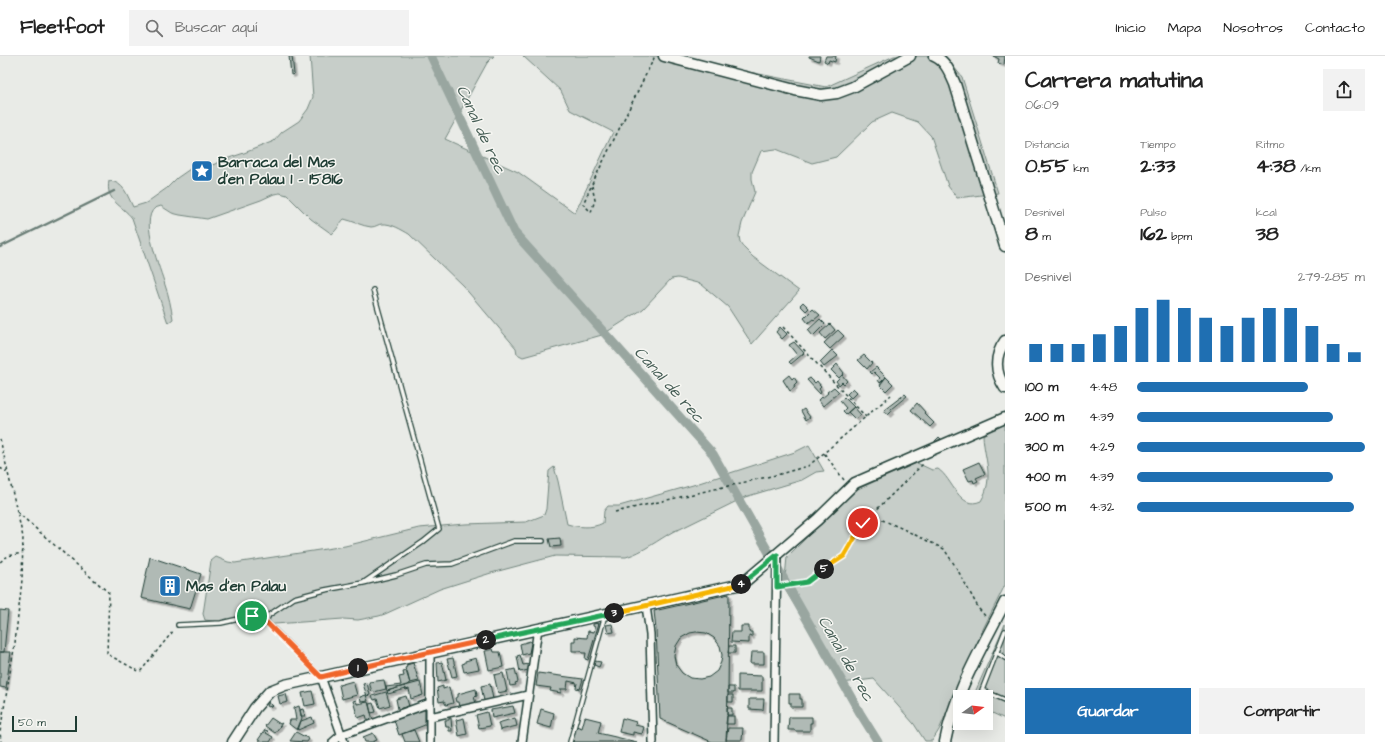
<!DOCTYPE html>
<html lang="es">
<meta charset="utf-8">
<style>
body{margin:0;font-family:"Architects Daughter",sans-serif;background:#f2f2f2;color:#222;height:100vh;display:flex;flex-direction:column;font-size:15px;white-space:nowrap}
*{box-sizing:border-box;margin:0}
p{font-size:13px;color:#767676}
.icon{flex:none;width:22px;height:22px;fill:none;stroke:currentColor;stroke-width:2;stroke-linecap:round;stroke-linejoin:round}
.map{position:relative;flex:1;overflow:hidden}
.details{display:flex;flex-direction:column;background:#fff;width:380px}
.details>*{flex:none}
.needle{width:26px;rotate:75deg}
.tools{position:absolute;left:953px;top:634px;display:grid;gap:8px}
.tools a{display:grid;place-items:center;width:40px;height:40px;border-radius:0px;background:#fff;box-shadow:0 4px 16px #0002;font-size:20px}
.scale{position:absolute;left:12px;bottom:10px;width:65px;box-sizing:border-box;padding-left:4px;border:2px solid #1f3d34;border-top:0;font-size:11px;line-height:14px;white-space:nowrap;color:#1f3d34;-webkit-text-stroke:3px #f6f6f2;paint-order:stroke}
.pin{position:absolute;display:grid;place-items:center;width:34px;height:34px;color:#fff;margin:-17px;border:2px solid #fff;border-radius:50%;box-shadow:0 1px 4px #0007}
.km{position:absolute;width:20px;height:20px;margin:-10px;border-radius:50%;background:#222;color:#fff;font-size:11px;line-height:20px;text-align:center}
.round{display:grid;place-items:center;flex:none;width:42px;height:42px;border-radius:0px;background:#f2f2f2}
.head{display:flex;align-items:center;justify-content:space-between;height:68px;padding:0 20px}
h1{font-size:22px;font-weight:700;line-height:30px}
.stats{display:grid;grid-template-columns:repeat(3,1fr);gap:6px;height:68px;padding:4px 20px}
.stats div{display:grid;align-content:center}
.stats b{font-size:20px;font-weight:700}
.stats small{font-size:11px;font-weight:400}
.stats p{font-size:11px}
.chart{height:112px;padding:8px 20px}
.chart p{display:flex;justify-content:space-between}
.chart svg{width:100%;height:72px;margin-top:4px;stroke:#1f6fb2;stroke-width:6}
.action{display:flex;gap:8px;margin-top:auto;padding:8px 20px}
.action a{flex:1;height:46px;border-radius:0px;background:#1f6fb2;color:#fff;font-size:16px;font-weight:700;line-height:46px;text-align:center}
.action a+a{background:#f2f2f2;color:#222}
ul{padding:0 20px;list-style:none;font-size:13px}
li{display:grid;grid-template-columns:64px 48px 1fr;align-items:center;height:30px}
li i{height:10px;border-radius:5px;background:#1f6fb2}
header{display:flex;align-items:center;gap:24px;box-sizing:border-box;height:56px;padding:0 20px;background:#fff;border-bottom:1px solid #e0e0e0}
header strong{font-size:19px}
nav{display:flex;gap:22px;margin-inline-start:auto;font-size:14px}
.search{width:280px;height:36px;background:#f2f2f2;display:flex;align-items:center;gap:10px;box-sizing:border-box;padding:0 14px;border-radius:0px;color:#767676;font-size:15px}
main{display:flex;flex:1;min-height:0}
.map>svg:first-child{display:block}
</style>
<header>
<strong>Fleetfoot</strong>
<div class="search"><svg class="icon" aria-label="search" viewBox="0 0 24 24"><circle cx="10" cy="10" r="6"/><path d="M15 15l6 6"/></svg>Buscar aquí</div>
<nav><a>Inicio</a><a>Mapa</a><a>Nosotros</a><a>Contacto</a></nav>
</header>
<main>
<div class="map">
<svg width="1005" height="686" viewBox="0 0 1005 686">
<defs>
<filter id="shadow"><feDropShadow dx="2.5" dy="2.5" stdDeviation="0" flood-color="#0004"/></filter>
</defs>
<rect width="100%" height="100%" fill="#e9ebe7"/>
<filter id="ink" filterUnits="userSpaceOnUse"><feTurbulence type="fractalNoise" baseFrequency=".025" numOctaves="2"/><feDisplacementMap in="SourceGraphic" scale="8" xChannelSelector="R" yChannelSelector="G"/><feConvolveMatrix kernelMatrix="1 2 1 2 8 2 1 2 1" color-interpolation-filters="sRGB"/></filter>
<g filter="url(#ink)">
<path fill="#c7cec9" stroke="#73867e" d="M310,0H494L487,7L445,83L518,116L575,157L613,76L570,54L561,35L523,0H666L826,31L894,0H945L962,21L998,137L957,142L948,130L931,80L918,66L892,57L872,66L836,101L812,107L776,93L761,95L752,116V123L755,136L742,167L739,180L740,186L744,192L753,201L799,235L752,288L728,251L701,228L678,222L671,223L643,253L602,279L523,301L517,298L516,292L463,230L409,178C402,174 391,167 382,168C378,168 376,171 371,171C362,170 353,165 344,163C339,168 338,173 332,178L311,163L287,139L280,137L274,138L261,144L207,163L180,159L172,157L161,150C159,151 157,151 155,152C139,164 161,214 165,229C169,240 171,251 173,263L168,267L132,162C122,149 105,145 109,125C124,126 127,139 133,151L146,147L167,132L177,122L190,113L196,110H209L215,108L220,105L244,97L274,85L282,76L299,65L308,53L313,41Z
M1005,366V529L984,571L939,674L932,685H925L914,668L874,623L842,627L784,532L787,501L853,435L917,407L932,414L938,413C953,423 959,455 981,445C995,421 984,403 983,379Z
M809,389L824,415L816,416L802,424L745,441L680,473L674,475C658,484 643,496 626,501L555,500L491,517L440,533L385,558L379,560L358,564L343,563L261,569L249,565L229,567L205,564L203,558L211,505L216,501L228,506L235,507L345,490L419,472L465,468L526,466L544,459L546,453L549,415L554,411L558,425L567,468C578,471 592,473 603,467L604,455L608,450H619L693,429L795,396Z
M1005,568V663L986,654V641H973Z"/>
<g fill="none" stroke-linecap="round" stroke-linejoin="round">
<path stroke="#687c75" stroke-width="2.5" d="M0,191L114,135"/>
<path stroke="#99a6a0" stroke-width="9" d="M431,0L514,176L713,398L860,657L878,686"/>
</g>
<path fill="#b0bab5" stroke="#1f3d34" fill-rule="evenodd" filter="url(#shadow)" d="M289,0H292L294,18L291,19Z
M809,0H820L819,5L809,1Z
M826,0H836L835,6L829,4L828,7L824,5Z
M993,0H1005L1004,9L998,7L999,3Z
M803,246L809,252L806,255L800,249Z
M813,253L820,259L814,264L813,263L808,267L804,262Z
M820,263L825,268L813,280L808,274Z
M830,268L835,274L825,283L820,277Z
M780,271L787,278L782,283L776,276Z
M838,274L844,280L830,293L824,287Z
M794,286L804,297L791,308L789,306L797,299L789,289Z
M832,294L838,300L824,311L820,306Z
M864,299L872,307L867,313L858,304Z
M837,308L844,317L839,322L831,314Z
M876,311L886,321L880,327L878,324L880,322L874,316L872,318L870,316Z
M789,319L792,323L794,321L797,326L794,329L795,331L790,335L783,324Z
M842,319L847,325L844,328L842,326L839,329L836,325Z
M886,321L893,328L886,335L880,329Z
M810,322L815,327L817,325L820,329H819L821,331L819,333L821,336L820,338L807,324Z
M834,331L839,336L823,350L818,344L821,341L822,342L828,337L827,336Z
M853,332L857,336L851,342L847,338Z
M905,338L907,340L891,353L892,355L888,359L884,354Z
M844,341L854,351L846,358L843,355L846,352L840,345Z
M917,347L925,356L924,357L934,367L930,371L911,354Z
M854,351L861,359L855,363L848,356Z
M804,353L810,361L806,364L801,355Z
M939,381L941,383L935,386V385Z
M979,406L985,418L976,422L978,425L974,427L973,424L969,425L963,413Z
M560,482L561,490L551,491L549,483Z
M150,501L201,518L190,553L141,542Z
M729,538L728,639L726,686H712L660,663L656,574L654,555ZM696,576L706,577L714,582L720,590L722,599L721,606L717,615L709,621L700,623L690,622L682,617L676,609L674,600L676,590L681,582L690,577Z
M0,554L8,555L4,596H0Z
M599,567L588,604L585,603L586,597H582L581,595H572V585H575V581L587,582L588,575L594,576L595,571L593,570V568Z
M612,568L614,576L608,577L606,569Z
M741,570H749V576H752V581L749,580V587L731,586L732,576H741Z
M530,585L531,587L529,597L522,599L520,588Z
M729,590H735V597H728Z
M493,593L494,596H500L503,611L489,614L485,595Z
M0,596H11L6,632L0,631Z
M751,596H764V608H750Z
M520,599L523,609L529,608L528,614L520,616L517,600Z
M453,602L457,620L452,621L447,603Z
M476,602L479,613L464,616L462,608L465,607V605Z
M595,605L601,606L599,611L594,609Z
M442,606L446,624L438,626L437,607Z
M413,607L419,625L410,627L405,612L407,611L406,609Z
M515,613L518,626L515,627L516,629L510,630L507,615Z
M407,615L410,628L387,635L386,631L401,629L399,621L404,620L403,616Z
M503,617L507,635L498,637L494,619Z
M538,617L583,623L580,633L576,632L577,627L568,625L567,633H561V637L550,635L551,632L536,630Z
M738,619L762,620V635H738Z
M384,624L386,633L374,636V635L372,636L369,626Z
M353,625L357,639L342,643L339,629Z
M420,626L423,639L411,643L409,633L406,634L405,630Z
M367,627L370,639L367,640L363,628Z
M490,628L493,643L484,645L481,630Z
M405,630L406,633L388,638L387,635Z
M443,630V633L449,631L453,647L446,649L444,645L439,646L437,632Z
M728,631H734V637H728Z
M476,633L477,640L474,641L476,647L459,651L458,646H456L455,642L458,641V638Z
M312,635L315,648L305,650L302,637Z
M386,636L390,649L380,652L377,643L374,644L372,640Z
M286,638L288,646L280,648L278,640Z
M789,638H800V643H802V651H791V647H789Z
M366,639L368,645L361,646L360,641Z
M728,639H733V646H728Z
M406,640L409,650L398,653L396,643Z
M749,643H764L763,654L749,653Z
M356,644L357,648L368,646L373,664L368,666L366,659L358,662L353,645Z
M269,646L273,650L272,651L270,650L269,651L267,650Z
M373,647L376,656L371,657L369,648Z
M299,650L302,662L297,674L289,668L290,664H296L294,652Z
M513,650L515,657L492,662L491,654Z
M727,652H732V659H727Z
M303,653L305,660H301L300,654Z
M424,653L425,655V669L399,679L394,664Z
M541,653L554,657L551,672L537,668Z
M487,656L490,670L479,672L476,659Z
M727,660H734V668H726Z
M312,661L314,667L298,674L301,665Z
M585,661L601,665L598,677L637,686H573L576,670L582,672Z
M789,661H812V667H810V675H795V674H788Z
M271,662L280,668L282,667L275,677L265,670Z
M449,662H451L452,675H449V671H446L445,664H449Z
M464,662L467,678L459,680L456,664Z
M515,662L517,670L500,674L498,667Z
M622,662L636,666L635,669L644,671L642,678L633,676V679L619,676Z
M728,672H743L742,684H726Z
M265,674L268,675L266,677L273,681L270,686H262L258,684Z
M414,674L419,686H405L402,678Z
M296,676L309,683L307,686L290,685Z
M373,677L377,684L372,686H365L363,681Z"/>
<g fill="none" stroke-linecap="round" stroke-linejoin="round">
<g stroke="#1f3d34" stroke-width="6">
<path id="lane" d="M363,527L423,486L439,473L373,234
M266,565L269,559L294,542L325,534L363,527L396,519L426,509L452,508L514,485H543
M178,569L221,567L252,560L266,565L320,620
M1005,575L982,634L1005,644
M996,596L1005,602
M570,686L605,559"/>
</g>
<g stroke="#1f3d34" stroke-width="10">
<path id="street" d="M646,550L650,578L653,686
M430,596V686
M321,621L344,686
M430,661L528,639
M333,686L341,679L430,647
M522,686L538,572
M774,686L777,499"/>
</g>
<g stroke="#1f3d34" stroke-width="13">
<path id="secondary" d="M664,0L795,34L821,39L837,37L853,31L910,0
M934,0C946,5 950,17 955,28L1005,190
M1005,285C994,300 995,317 1005,332
M233,686L255,652L270,635L285,629L742,528L817,464L855,427L1005,362
M945,686C954,637 983,590 1005,546"/>
</g>
<path stroke="#1f3d34" stroke-width="1.5" stroke-dasharray="3 3" stroke-linecap="butt" d="M592,130L595,144L591,156L583,148L594,124L655,0
M783,271L866,361
M0,383L23,481L22,524L15,587L0,676L1,686
M0,412L7,416
M844,424L824,397L891,339
M17,456L109,537L107,598L140,616L174,574
M615,456L780,418L808,410L824,397
M871,459L901,472L944,493L956,511L979,553L987,562
M0,506L8,500L22,497
M785,529L807,526L844,500L863,467L923,408"/>
<use href="#lane" stroke="#f6f6f2" stroke-width="3.5"/>
<use href="#street" stroke="#f6f6f2" stroke-width="7"/>
<use href="#secondary" stroke="#f6f6f2" stroke-width="10"/>
</g>
</g>
<g fill="none" stroke-linecap="round" stroke-linejoin="round" filter="url(#ink)">
<g stroke="#fff" stroke-width="8">
<path id="split-1" d="M252,560L266,566L321,621L358,612"/>
</g>
<g stroke="#fff" stroke-width="8">
<path id="split-2" d="M358,612L486,584"/>
</g>
<g stroke="#fff" stroke-width="8">
<path id="split-3" d="M486,584L614,557"/>
</g>
<g stroke="#fff" stroke-width="8">
<path id="split-4" d="M614,557L741,528"/>
</g>
<g stroke="#fff" stroke-width="8">
<path id="split-5" d="M741,528L777,499V531L807,526L824,513"/>
</g>
<g stroke="#fff" stroke-width="8">
<path id="split-6" d="M824,513L844,500L863,467"/>
</g>
<use href="#split-1" stroke="#f0652b" stroke-width="5"/>
<use href="#split-2" stroke="#f0652b" stroke-width="5"/>
<use href="#split-3" stroke="#22a559" stroke-width="5"/>
<use href="#split-4" stroke="#f5b400" stroke-width="5"/>
<use href="#split-5" stroke="#22a559" stroke-width="5"/>
<use href="#split-6" stroke="#f5b400" stroke-width="5"/>
</g>
<defs>
<g id="sight-square" transform="scale(1.15)"><rect x="-9" y="-9" width="18" height="18" rx="4" fill="#1f6fb2" stroke="#f6f6f2"/><path d="M0-6L1.8-2.2L6-1.7L2.9 1.2L3.7 5.4L0 3.3L-3.7 5.4L-2.9 1.2L-6-1.7L-1.8-2.2Z" fill="#fff"/></g>
<g id="building-square" transform="scale(1.15)"><rect x="-9" y="-9" width="18" height="18" rx="4" fill="#1f6fb2" stroke="#f6f6f2"/><path d="M-4-6H4V6H1V3H-1V6H-4ZM-2.5-4.3h1.7v1.8h-1.7ZM.8-4.3h1.7v1.8H.8ZM-2.5-1h1.7V.8h-1.7ZM.8-1h1.7V.8H.8Z" fill="#fff"/></g>
</defs>
<g fill-rule="evenodd">
<use href="#sight-square" x="202" y="115"/>
<use href="#building-square" x="170" y="530"/>
</g>
<g text-anchor="middle" stroke-width="3" stroke-linejoin="round" paint-order="stroke">
<g font-size="15" font-weight="bold" fill="#1f3d34" stroke="#f6f6f2" text-anchor="start">
<text x="218" y="111">Barraca del Mas<tspan x="218" dy="17">d'en Palau 1 - 15816</tspan></text>
<text x="186" y="535">Mas d'en Palau</text>
</g>
<g font-size="16" font-style="italic" fill="#445c54" stroke="#f6f6f2">
<text transform="translate(482 73) rotate(65)" y="6">Canal de rec</text>
<text transform="translate(670 328) rotate(48)" y="6">Canal de rec</text>
<text transform="translate(847 602) rotate(60)" y="6">Canal de rec</text>
</g>
</g>
</svg>
<div class="tools">
<a><svg class="needle" viewBox="-14 -14 28 28"><path d="M0-13l5 13h-10z" fill="#e53935"/><path d="M0 13l5-13h-10z" fill="#767676"/></svg></a>
</div>
<div class="scale">50 m</div>
<div class="pin" style="left:252px;top:560px;background:#1e9e55"><svg class="icon" aria-label="arrive" viewBox="0 0 24 24"><path d="M6 21V4h12l-3 4 3 4H6"/></svg></div>
<div class="pin" style="left:863px;top:467px;background:#d93025"><svg class="icon" aria-label="check" viewBox="0 0 24 24"><path d="M5 12l5 5 9-10"/></svg></div>
<b class="km" style="left:358px;top:612px">1</b>
<b class="km" style="left:486px;top:584px">2</b>
<b class="km" style="left:614px;top:557px">3</b>
<b class="km" style="left:741px;top:528px">4</b>
<b class="km" style="left:824px;top:513px">5</b>
</div>
<section class="details">
<div class="head"><div><h1>Carrera matutina</h1><p>06:09</p></div><a class="round"><svg class="icon" aria-label="share" viewBox="0 0 24 24"><path d="M12 15V3M7 8l5-5 5 5M5 13v7h14v-7"/></svg></a></div>
<div class="stats">
<div><p>Distancia</p><b>0.55<small> km</small></b></div>
<div><p>Tiempo</p><b>2:33</b></div>
<div><p>Ritmo</p><b>4:38<small> /km</small></b></div>
</div>
<div class="stats">
<div><p>Desnivel</p><b>8<small> m</small></b></div>
<div><p>Pulso</p><b>162<small> bpm</small></b></div>
<div><p>kcal</p><b>38</b></div>
</div>
<div class="chart"><p><span>Desnivel</span>279–285 m</p>
<svg viewBox="0 0 160 44" preserveAspectRatio="none"><path d="M5 44V33M15 44V33M25 44V33M35 44V27M45 44V22M55 44V11M65 44V6M75 44V11M85 44V17M95 44V22M105 44V17M115 44V11M125 44V11M135 44V22M145 44V33M155 44V38"/></svg>
</div>
<ul>
<li><b>100 m</b>4:48<i style="width:75%"></i></li>
<li><b>200 m</b>4:39<i style="width:86%"></i></li>
<li><b>300 m</b>4:29<i style="width:100%"></i></li>
<li><b>400 m</b>4:39<i style="width:86%"></i></li>
<li><b>500 m</b>4:32<i style="width:95%"></i></li>
</ul>
<div class="action"><a>Guardar</a><a>Compartir</a></div>
</section>
</main>
